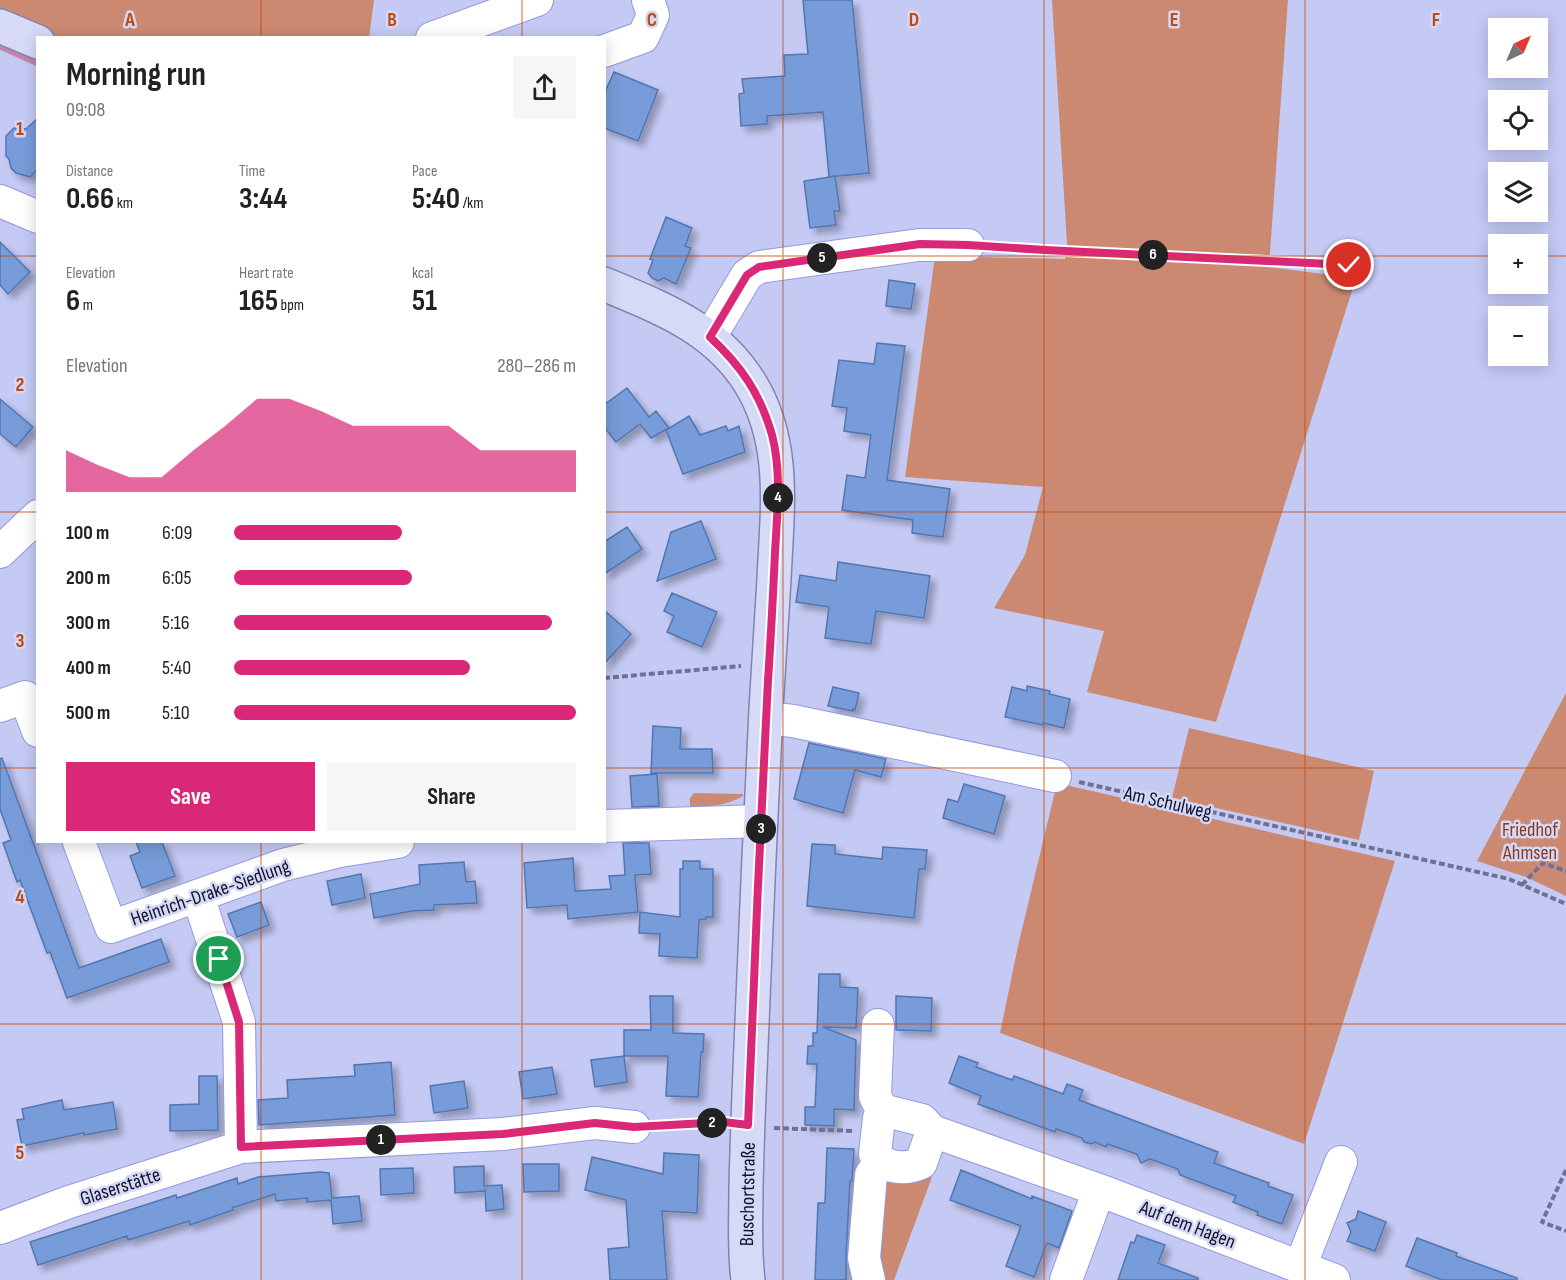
<!DOCTYPE html>
<meta charset="utf-8">
<style>
body{margin:0;font-family:"Sofia Sans Condensed",sans-serif;background:#f6f6f6;color:#222;height:100vh;display:flex;flex-direction:column;font-size:22px;white-space:nowrap}
*{box-sizing:border-box;margin:0}
p{font-size:20px;color:#767676}
.icon{flex:none;width:33px;height:33px;fill:none;stroke:currentColor;stroke-width:2;stroke-linecap:round;stroke-linejoin:round}
.map{position:relative;flex:1;overflow:hidden}
.panel{position:absolute;left:36px;top:36px;width:570px;height:807px;display:flex;flex-direction:column;background:#fff;border-radius:0px;box-shadow:0 3px 15px #0003}
.panel>*{flex:none}
.needle{width:39px;rotate:44deg}
.buttons{position:absolute;left:1488px;top:18px;display:grid;gap:12px}
.buttons a{display:grid;place-items:center;width:60px;height:60px;border-radius:0px;background:#fff;box-shadow:0 3px 15px #0003;font-size:30px}
.pin{position:absolute;display:grid;place-items:center;width:51px;height:51px;color:#fff;margin:-26px;border:3px solid #fff;border-radius:50%;box-shadow:0 2px 6px #0007}
.km{position:absolute;width:30px;height:30px;margin:-15px;border-radius:50%;background:#222;color:#fff;font-size:16px;line-height:30px;text-align:center}
.round{display:grid;place-items:center;flex:none;width:63px;height:63px;border-radius:0px;background:#f6f6f6}
.head{display:flex;align-items:center;justify-content:space-between;height:102px;padding:0 30px}
h1{font-size:33px;font-weight:700;line-height:45px}
.figures{display:grid;grid-template-columns:repeat(3,1fr);gap:9px;height:102px;padding:6px 30px}
.figures div{display:grid;align-content:center}
.figures b{font-size:30px;font-weight:700}
.figures small{font-size:16px;font-weight:400}
.figures p{font-size:16px}
.chart{height:168px;padding:12px 30px}
.chart p{display:flex;justify-content:space-between}
.chart svg{width:100%;height:108px;margin-top:6px;fill:#db2777;opacity:.7}
.primary-button{display:flex;gap:12px;margin-top:auto;padding:12px 30px}
.primary-button a{flex:1;height:69px;border-radius:0px;background:#db2777;color:#fff;font-size:24px;font-weight:700;line-height:69px;text-align:center}
.primary-button a+a{background:#f6f6f6;color:#222}
ul{padding:0 30px;list-style:none;font-size:20px}
li{display:grid;grid-template-columns:96px 72px 1fr;align-items:center;height:45px}
li i{height:15px;border-radius:8px;background:#db2777}
.map>svg:first-child{display:block}
</style>
<div class="map">
<svg width="1566" height="1280" viewBox="0 0 1566 1280">
<defs>
<filter id="shadow"><feDropShadow dx="5.5" dy="5.5" stdDeviation="3" flood-color="#0004"/></filter>
</defs>
<rect width="100%" height="100%" fill="#c5caf5"/>
<path fill="#cc8972" d="M0,0H374L369,38L55,37L0,15Z
M1052,0H1288L1269,267L1356,278L1216,722L1087,692L1104,631L994,608L1025,555L1043,487L905,477L935,256L1065,259L1067,244Z
M1566,693V896L1526,877L1477,861Z
M1189,728L1374,771L1359,840L1172,798Z
M1057,783L1395,861L1304,1144L1000,1033L1018,946Z
M694,793L743,794V796C727,806 708,806 690,808V798Z
M878,1177H932L894,1280H876Z"/>
<g fill="none" stroke-linecap="round" stroke-linejoin="round">
<path stroke="#c185ac" stroke-width="7" d="M0,46L38,63"/>
</g>
<path fill="#779cd9" stroke="#5376b1" stroke-width="1.5" filter="url(#shadow)" d="M803,0H852L869,173L829,177L823,112L767,116V124L741,126L739,94L744,93L742,79L785,76L784,55L808,54Z
M614,72L658,90L638,141L604,128V94Z
M38,118V169L30,177L16,173L11,168L9,159L6,156V136L14,128L26,129Z
M835,176L840,211H834L836,225L810,228L804,181Z
M666,217L692,228L685,246L691,248L676,284L664,278L658,281L652,278L648,273L653,260L650,259Z
M0,242L30,272L8,294L0,285Z
M889,280L915,284L911,309L886,306Z
M877,343L905,346L887,480L950,489L943,537L912,533L913,520L842,510L847,475L865,478L871,435L844,431L847,408L832,406L839,360L874,364Z
M627,388L649,417L656,411L669,428L651,438L640,424L616,442L604,427V405Z
M0,399L33,427L16,447L0,434Z
M689,416L700,435L726,426L728,431L739,426L745,452L683,474L666,430Z
M701,521L716,559L657,581L671,532Z
M627,527L642,549L604,574V542Z
M838,562L930,576L924,618L876,611L871,644L825,638L829,607L796,602L800,575L836,581Z
M672,593L717,612L702,647L667,632L674,616L664,611Z
M604,610L631,634L604,664Z
M1027,686L1050,691L1049,694L1070,699L1064,728L1043,723V725L1005,717L1012,687L1027,691Z
M833,687L859,693L855,710L853,709V711L828,706Z
M653,726L681,728L680,749H712L713,773H651Z
M809,743L886,759L881,777L855,770L843,813L794,799Z
M2,758L79,968L161,939L169,962L67,998L50,952L47,953L20,880L17,882L3,843L11,840L0,809V759Z
M657,774L659,806L632,807L630,776Z
M964,784L1005,796L994,834L943,818L948,799L958,802Z
M136,842H162L175,876L142,888L130,856L140,852Z
M623,843H649L651,874L635,875L638,912L568,919L567,905L527,908L524,863L573,858L575,891L611,889L609,876L625,875Z
M812,844L835,845V854L882,859L883,847L927,850L925,869H919L914,918L807,906Z
M683,861H700V869H713V917H706V919L699,920L697,958L659,956L660,934L639,933L640,912L680,917V869H683Z
M464,862L466,882L475,881L477,903L434,905V910L412,911L374,918L370,894L420,884L419,865Z
M361,874L365,898L332,905L327,881Z
M261,902L269,925L237,937L228,914Z
M819,974H840V987L858,988L856,1028L823,1027L856,1040L854,1110L834,1109V1126L805,1125V1107H815L817,1064H807L808,1046H813V1033H817Z
M650,996H673V1033L704,1034L703,1052H701L698,1097L666,1096L668,1056H624V1030H651Z
M896,996L932,998L931,1031L896,1030Z
M624,1056L627,1082L595,1087L591,1060Z
M959,1056L978,1063L976,1067L1012,1080L1014,1076L1063,1094L1067,1084L1083,1090L1079,1100L1218,1152L1214,1163L1269,1183L1268,1186L1293,1195L1282,1224L1257,1215L1258,1212L1233,1202L1236,1196L1180,1175L1178,1169L1150,1159L1141,1163L1137,1154L1107,1144L1106,1147L1095,1142L1091,1144L1084,1142L1082,1138L1056,1129L1055,1132L978,1104L981,1096L949,1083Z
M391,1062L395,1115L259,1125L258,1100L288,1098L287,1080L355,1076L354,1065Z
M552,1067L557,1094L523,1099L519,1072Z
M199,1076H217L218,1130L170,1131V1105L199,1104Z
M464,1081L468,1108L434,1113L430,1086Z
M62,1100L64,1110L113,1102L117,1129L84,1135V1133L22,1146L17,1120L24,1119L22,1109Z
M827,1148L854,1149L852,1181H850L846,1256V1280H815L818,1203H825Z
M664,1153L699,1155L697,1213L662,1211L667,1280H610L608,1249L629,1247L626,1200L585,1190L592,1157L663,1174Z
M523,1164H559V1191L524,1192Z
M484,1166V1186L502,1185L504,1209L486,1211L485,1189V1191L455,1193L454,1167Z
M413,1168L414,1193L381,1195L380,1169Z
M961,1170L1032,1199V1196L1072,1211L1059,1248L1047,1243L1034,1277L1006,1266L1021,1226L950,1200Z
M320,1172L329,1173L332,1198L359,1196L362,1221L333,1224L331,1200L307,1202V1198L276,1201L275,1194L232,1208L233,1210L190,1225L189,1221L128,1240L127,1236L38,1265L30,1242L176,1195L177,1198L237,1178L238,1184L258,1177Z
M1358,1211L1386,1222L1375,1251L1347,1241L1351,1232L1347,1223L1356,1219Z
M1137,1235L1165,1245L1158,1263L1198,1278V1280H1118L1131,1242L1134,1243Z
M1417,1238L1457,1253L1456,1256L1517,1278V1280H1442L1406,1266Z"/>
<g fill="none" stroke-linecap="round" stroke-linejoin="round">
<g stroke="#9399dd" stroke-width="34">
<path id="minor" d="M432,38L537,0
M604,51L643,37L653,15L648,0
M0,201L38,217
M710,337L747,275L759,267L919,245H968
M0,552L38,516
M0,706L25,697L38,731
M766,718L793,721L1055,776
M604,826L761,821
M79,842L111,927L283,865L340,851L398,842
M198,896L239,1022L241,1147
M878,1025L875,1096L883,1112
M883,1112H890L922,1120L932,1131L921,1163C906,1170 884,1169 875,1154L879,1118Z
M932,1131L1099,1190L1334,1280
M0,1228L69,1202L241,1147L503,1134L595,1123L634,1127
M1300,1267L1341,1162
M869,1280L864,1258L871,1175L880,1161
M1066,1280L1099,1190"/>
</g>
<g stroke="#8184ac" stroke-width="36">
<path id="major" d="M0,26L38,42
M604,284C661,308 716,328 750,383C787,443 777,511 774,579C771,622 769,666 766,709C760,821 756,934 751,1046C749,1093 747,1140 746,1188C746,1218 744,1249 748,1280"/>
</g>
<path stroke="#6e7194" stroke-width="4" stroke-dasharray="6 3" stroke-linecap="butt" d="M992,247L1349,265
M604,678L741,666
M1079,782L1509,879L1566,904
M1522,885L1543,863L1566,871
M658,1126L722,1122
M774,1128L854,1131
M1566,1170L1542,1222L1566,1231"/>
<use href="#minor" stroke="#fff" stroke-width="32"/>
<use href="#major" stroke="#d7daf7" stroke-width="33"/>
</g>
<g fill="none" stroke-linecap="round" stroke-linejoin="round">
<g stroke="#fff" stroke-width="12">
<path id="route" d="M219,959L239,1022L241,1147L503,1134L595,1123L634,1127L724,1122L748,1125C754,977 760,828 768,680C771,637 773,595 775,553C777,514 782,473 772,435C760,393 741,366 710,337L747,275L759,267L920,244L968,245L1045,250L1349,265"/>
</g>
<use href="#route" stroke="#db2777" stroke-width="8"/>
</g>
<path fill="none" stroke="#bd4b12" stroke-width="1.5" stroke-opacity="0.55" d="M261,0V38M522,0V38M783,0V1280M1044,0V1280M1305,0V1280M0,256H38M604,256H1498M1538,256H1566M0,512H38M604,512H1566M0,768H38M604,768H1566M261,842V1280M522,842V1280M0,1024H1566"/>
<g text-anchor="middle" stroke-width="5" stroke-linejoin="round" paint-order="stroke">
<g font-size="20" fill="#11122b" stroke="#d4d8f5">
<text transform="translate(1168 802) rotate(13)" y="7">Am Schulweg</text>
<text transform="translate(210 892) rotate(-19)" y="7">Heinrich-Drake-Siedlung</text>
<text transform="translate(120 1186) rotate(-18)" y="7">Glaserstätte</text>
<text transform="translate(747 1194) rotate(-89)" y="7">Buschortstraße</text>
<text transform="translate(1188 1224) rotate(21)" y="7">Auf dem Hagen</text>
</g>
<g font-size="20" fill="#8b391a" stroke="#d4d8f5">
<text x="1530" y="836">Friedhof<tspan x="1530" dy="23">Ahmsen</tspan></text>
</g>
</g>
<g font-size="20" text-anchor="middle" font-weight="bold" fill="#bd4b12" stroke="#d4d8f5" stroke-width="5" stroke-linejoin="round" paint-order="stroke">
<text x="130" y="26">A</text>
<text x="392" y="26">B</text>
<text x="652" y="26">C</text>
<text x="914" y="26">D</text>
<text x="1174" y="26">E</text>
<text x="1436" y="26">F</text>
<text x="20" y="135">1</text>
<text x="20" y="391">2</text>
<text x="20" y="647">3</text>
<text x="20" y="903">4</text>
<text x="20" y="1159">5</text>
</g>
</svg>
<div class="buttons">
<a><svg class="needle" viewBox="-14 -14 28 28"><path d="M0-13l5 13h-10z" fill="#e53935"/><path d="M0 13l5-13h-10z" fill="#767676"/></svg></a>
<a><svg class="icon" aria-label="locate" viewBox="0 0 24 24"><circle cx="12" cy="12" r="6"/><path d="M12 2v4M12 18v4M2 12h4M18 12h4"/></svg></a>
<a><svg class="icon" aria-label="layers" viewBox="0 0 24 24"><path d="M12 4l9 5-9 5-9-5zM3 14l9 5 9-5"/></svg></a>
<a>+</a>
<a>−</a>
</div>
<div class="pin" style="left:219px;top:959px;background:#1e9e55"><svg class="icon" aria-label="arrive" viewBox="0 0 24 24"><path d="M6 21V4h12l-3 4 3 4H6"/></svg></div>
<div class="pin" style="left:1349px;top:265px;background:#d93025"><svg class="icon" aria-label="check" viewBox="0 0 24 24"><path d="M5 12l5 5 9-10"/></svg></div>
<b class="km" style="left:381px;top:1140px">1</b>
<b class="km" style="left:712px;top:1123px">2</b>
<b class="km" style="left:761px;top:829px">3</b>
<b class="km" style="left:778px;top:498px">4</b>
<b class="km" style="left:822px;top:258px">5</b>
<b class="km" style="left:1153px;top:255px">6</b>
<section class="panel">
<div class="head"><div><h1>Morning run</h1><p>09:08</p></div><a class="round"><svg class="icon" aria-label="share" viewBox="0 0 24 24"><path d="M12 15V3M7 8l5-5 5 5M5 13v7h14v-7"/></svg></a></div>
<div class="figures">
<div><p>Distance</p><b>0.66<small> km</small></b></div>
<div><p>Time</p><b>3:44</b></div>
<div><p>Pace</p><b>5:40<small> /km</small></b></div>
</div>
<div class="figures">
<div><p>Elevation</p><b>6<small> m</small></b></div>
<div><p>Heart rate</p><b>165<small> bpm</small></b></div>
<div><p>kcal</p><b>51</b></div>
</div>
<div class="chart"><p><span>Elevation</span>280–286 m</p>
<svg viewBox="0 0 160 44" preserveAspectRatio="none"><path d="M0 44V27L10 33L20 38L30 38L40 27L50 17L60 6L70 6L80 11L90 17L100 17L110 17L120 17L130 27L140 27L150 27L160 27V44z"/></svg>
</div>
<ul>
<li><b>100 m</b>6:09<i style="width:49%"></i></li>
<li><b>200 m</b>6:05<i style="width:52%"></i></li>
<li><b>300 m</b>5:16<i style="width:93%"></i></li>
<li><b>400 m</b>5:40<i style="width:69%"></i></li>
<li><b>500 m</b>5:10<i style="width:100%"></i></li>
</ul>
<div class="primary-button"><a>Save</a><a>Share</a></div>
</section>
</div>
